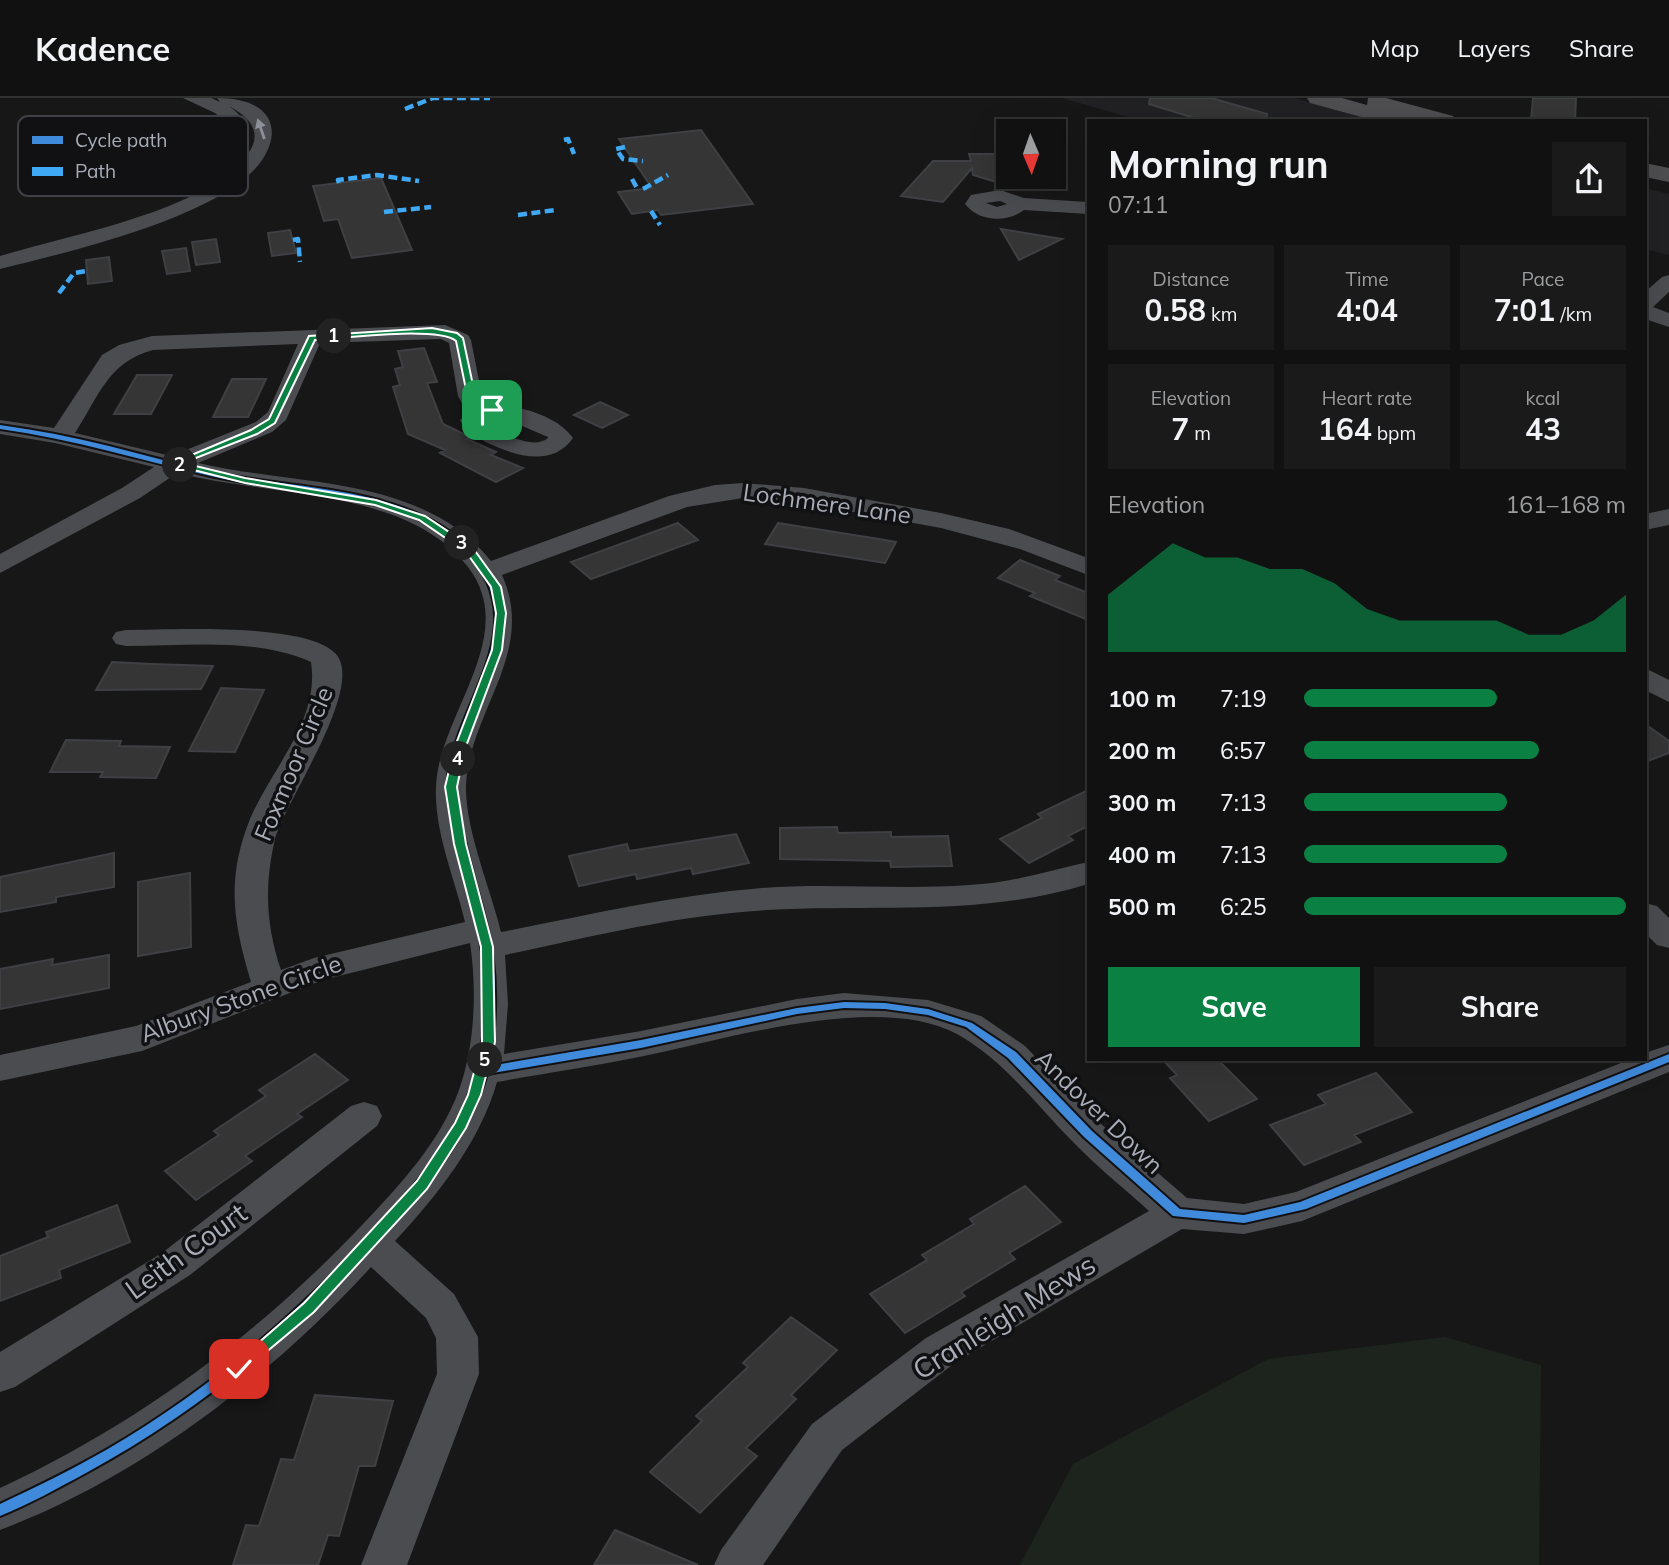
<!DOCTYPE html>
<meta charset="utf-8">
<style>
body{margin:0;font-family:Mulish,sans-serif;background:#1a1a1a;color:#f1f3f6;height:100vh;display:flex;flex-direction:column;font-size:26px;white-space:nowrap}
*{box-sizing:border-box;margin:0}
p{font-size:23px;color:#9c9d9f}
.icon{flex:none;width:38px;height:38px;fill:none;stroke:currentColor;stroke-width:2;stroke-linecap:round;stroke-linejoin:round}
.map{position:relative;flex:1;overflow:hidden}
.panel{position:absolute;left:1087px;top:21px;width:560px;height:942px;display:flex;flex-direction:column;background:#111;border-radius:0px;box-shadow:0 7px 28px #0002,0 0 0 2px #303131}
.panel>*{flex:none}
.needle{width:46px;rotate:178deg}
.fabs{position:absolute;left:996px;top:21px;display:grid;gap:14px}
.fabs a{display:grid;place-items:center;width:70px;height:70px;border-radius:0px;background:#111;box-shadow:0 7px 28px #0002,0 0 0 2px #303131;font-size:35px}
.pin{position:absolute;display:grid;place-items:center;width:60px;height:60px;color:#fff;margin:-30px;border-radius:14px;box-shadow:0 4px 10px #0006}
.km{position:absolute;width:35px;height:35px;margin:-18px;border-radius:50%;background:#222;color:#fff;font-size:19px;line-height:35px;text-align:center}
.round{display:grid;place-items:center;flex:none;width:74px;height:74px;border-radius:0px;background:#1a1a1a}
.summary{display:flex;align-items:center;justify-content:space-between;height:119px;padding:0 21px}
h1{font-size:38px;font-weight:700;line-height:52px}
.figures{display:grid;grid-template-columns:repeat(3,1fr);gap:10px;height:119px;padding:7px 21px}
.figures div{display:grid;align-content:center;border-radius:0px;background:#1a1a1a;text-align:center}
.figures b{font-size:30px;font-weight:700}
.figures small{font-size:19px;font-weight:400}
.figures p{font-size:19px}
.chart{height:196px;padding:14px 21px}
.chart p{display:flex;justify-content:space-between}
.chart svg{width:100%;height:126px;margin-top:7px;fill:#0b8043;opacity:.7}
.cta{display:flex;gap:14px;margin-top:auto;padding:14px 21px}
.cta a{flex:1;height:80px;border-radius:0px;background:#0b8043;color:#fff;font-size:28px;font-weight:700;line-height:80px;text-align:center}
.cta a+a{background:#1a1a1a;color:#f1f3f6}
ul{padding:0 21px;list-style:none;font-size:23px}
li{display:grid;grid-template-columns:112px 84px 1fr;align-items:center;height:52px}
li i{height:18px;border-radius:9px;background:#0b8043}
header{display:flex;align-items:center;gap:42px;box-sizing:border-box;height:98px;padding:0 35px;background:#111;border-bottom:2px solid #303131}
header strong{font-size:33px}
nav{display:flex;gap:38px;margin-inline-start:auto;font-size:24px}
.map>svg:first-child{display:block}
</style>
<header>
<strong>Kadence</strong>
<nav><a>Map</a><a>Layers</a><a>Share</a></nav>
</header>
<div class="map">
<svg width="1669" height="1467" viewBox="0 0 1669 1467">
<rect width="100%" height="100%" fill="#171717"/>
<path fill="#212123" d="M1062,0H1295L1375,23H1142Z
M1645,90L1669,96V157L1645,151Z"/>
<path fill="#1d241e" d="M1445,1239L1541,1267L1539,1467H1020L1073,1366L1268,1261Z"/>
<path fill="#353536" stroke="#3f4043" stroke-width="2" d="M1150,0H1211L1267,16L1266,23H1204L1149,6Z
M1533,0H1576L1575,23H1531Z
M701,32L753,106L661,117L658,112L632,116L618,94L652,90L619,41Z
M969,56H998L1003,86L973,77L972,70L943,104L901,98L933,63H971Z
M381,80L412,152L352,160L338,121L324,123L313,88Z
M1001,131L1062,141L1019,162Z
M290,132L296,155L272,158L268,135Z
M216,141L220,164L196,167L192,144Z
M186,150L190,173L167,176L162,153Z
M109,159L112,183L88,186L86,162Z
M424,250L437,284L427,285L443,326L470,339L467,341L496,354L491,357L523,370L496,384L440,355L445,352L408,336L393,289L400,287L395,271L403,269L398,253Z
M137,277H172L151,316H114Z
M232,281H266L248,319H213Z
M600,304L628,317L602,330L574,317Z
M678,425L698,442L591,481L571,464Z
M778,425L879,441L896,444L885,465L765,446Z
M1020,462L1060,478L1055,482L1088,495V522L1030,498L1035,495L998,480Z
M112,564L152,566L213,568L201,591L96,592Z
M221,590L264,592L235,654L189,653Z
M1645,626L1669,643V655L1645,664Z
M66,642L121,643L119,648L170,649L156,680L100,679L103,674H50Z
M1088,692V728L1068,738L1073,742L1029,765L1000,741L1042,720L1038,716Z
M837,729L838,735L891,734V739L948,738L952,768L891,769L890,763L780,761V730Z
M736,736L749,765L693,776L691,770L637,781L636,776L579,788L569,758L627,746L629,753Z
M114,755V789L56,799V804L0,814V779Z
M190,775L191,849L138,858V784Z
M109,857V890L0,911V871L53,861L52,867Z
M315,956L348,982L297,1016L302,1019L245,1058L252,1063L196,1102L165,1073L219,1037L214,1033L266,998L259,992Z
M1162,961H1217L1257,1001L1209,1023L1170,980L1177,977Z
M1376,975L1412,1014L1354,1037L1361,1044L1304,1067L1270,1027L1326,1006L1318,997Z
M1025,1088L1061,1124L1009,1155L1015,1161L961,1194L965,1198L905,1235L870,1196L927,1162L922,1157L974,1126L970,1121Z
M117,1107L130,1144L59,1172L61,1180L0,1203V1158L48,1139L46,1134Z
M791,1219L837,1252L791,1297L796,1301L746,1350L757,1358L700,1415L650,1374L702,1323L696,1318L748,1269L743,1265Z
M315,1297L393,1303L375,1368H359L339,1438L328,1437L318,1467H233L246,1427L259,1428L281,1361L294,1362Z
M615,1432L698,1467H594Z"/>
<g fill="none" stroke-linecap="round" stroke-linejoin="round">
<path fill="#4b4c50" fill-rule="evenodd" d="M183,0H211L220,4L217,0C291,0 284,57 232,90C173,129 69,154 0,171V158C67,138 170,119 225,78L213,77L211,73L230,48V28L215,15ZM229,8C266,28 260,50 230,73C252,51 257,28 229,8Z
M1000,92L1024,100L1088,104V116L1024,112C1007,125 979,124 965,106L971,97ZM1000,103L1007,106L997,109L986,105Z
M1669,177V194L1653,209L1669,215V229L1645,221V194L1662,179Z
M445,227L468,237L471,242L482,298L487,308C514,305 557,317 573,340C547,377 497,350 466,334L460,322L467,315L458,298L449,245L441,241L320,245L286,322L272,334L198,365C295,388 423,377 491,463L669,398L715,387L743,385L804,390L941,415L1009,431L1088,460V477L1020,451L941,430L804,405L743,400L687,409L502,477C537,555 469,613 466,688C465,731 491,792 501,834C588,817 674,797 762,790C831,785 900,792 969,787C1011,785 1048,773 1088,764V786C982,819 876,806 767,812C679,817 592,838 505,857L508,906L504,956L641,933L797,901L844,895L928,902L981,918L1025,948L1101,1026L1187,1100L1244,1106L1296,1094L1631,961H1645V955L1669,947V974L1302,1123L1244,1136L1182,1131L956,1264L842,1352L763,1467H714L721,1452L812,1326L926,1240L1149,1113C1124,1090 1097,1069 1074,1045C1037,1008 1004,962 957,936C878,894 728,941 644,958C596,968 546,975 497,984C480,1044 437,1098 395,1143L454,1196L478,1239L479,1276L407,1467H361L437,1276L436,1240L426,1220L371,1169C273,1277 137,1381 0,1432V1390C139,1325 258,1237 363,1126C400,1087 440,1044 459,992C475,947 477,892 470,845L323,882L142,953L0,983V957L136,928L251,884C233,824 226,781 250,721C272,669 320,623 311,564C254,539 186,548 126,548L116,546L112,540L116,534L126,532C169,532 305,524 335,555C367,587 285,703 275,741C264,788 266,827 281,872L314,860L465,824C455,781 434,734 436,689C438,617 521,538 468,469C452,448 430,433 405,422C339,393 250,393 177,375L140,400L0,475V456L122,390L154,369L55,345L0,336V322L54,330L102,257L119,247L152,238ZM298,246L268,314L256,324L171,358L75,335C99,298 108,264 153,252ZM503,320L548,339V340C533,353 498,334 484,324Z
M1669,411V427L1645,432V416Z
M1645,570L1669,582V604L1645,592Z
M1645,805L1657,808L1669,820V850L1657,847L1645,835Z
M364,1004L377,1008L382,1018L377,1028L190,1177L15,1289L0,1294V1254L162,1155L351,1008Z"/>
<path fill="#4e4e51" fill-rule="evenodd" d="M1307,0H1342L1367,7L1368,0H1386L1453,18L1456,23H1376L1310,5Z
M1645,65L1669,70V84L1645,79Z"/>
<path stroke="#3fa9f5" stroke-width="4.5" stroke-dasharray="9 4.5" stroke-linecap="butt" d="M405,11L433,0H490
M564,42L568,41L574,56
M625,49L616,51L623,61L643,63
M632,81L638,92
M339,85L338,82L377,77L419,83
M643,91L668,77
M651,113L660,127
M384,114L431,109
M518,117L555,112
M293,142L298,141L300,164
M59,195L74,175L87,173"/>
<g stroke="#111113" stroke-width="4">
<path id="cycleway" d="M0,327C37,332 73,339 109,348C145,357 181,367 217,375C303,393 421,387 481,463C491,477 501,492 503,510C508,573 459,626 455,688C455,696 458,705 459,714C465,749 475,782 484,816C498,866 498,917 489,968L641,942L797,910L844,904L885,905L928,911L972,925L1016,954L1092,1033L1180,1111L1244,1117L1300,1104L1669,956V964L1306,1111L1244,1125L1173,1118L1084,1039L1008,960L966,929L928,917L885,911L844,910L797,916L641,950L487,976C467,1044 420,1097 373,1148C290,1238 194,1316 86,1375C58,1390 30,1406 0,1418V1406C36,1389 71,1372 106,1352C204,1295 291,1222 368,1139C426,1077 477,1018 484,929C487,889 484,851 474,812C465,779 456,747 450,713C449,705 446,696 447,688C451,606 542,527 463,451C403,392 293,396 215,379C143,363 73,341 0,331Z"/>
</g>
<use href="#cycleway" fill="#408adc" fill-rule="evenodd"/>
</g>
<defs><path id="oneway-solid" d="M-6-.8H1V-3.2L6.5 0L1 3.2V.8H-6Z" transform="scale(1.75)"/></defs>
<use fill="#8c9099" href="#oneway-solid" transform="translate(261 31) rotate(-109)"/>
<path fill="#0b8043" stroke="#fff" stroke-width="2" d="M432,230L457,235L463,240L477,306L481,313L492,310L495,314L476,318L469,306L456,243C438,228 342,240 315,242L275,325L257,336L183,365L245,380L376,402L425,418L473,450L501,489L506,515L502,552L465,651L457,689L466,746L493,849L495,944L481,997L466,1030L427,1091L314,1214L239,1277L231,1271L234,1266L304,1205L417,1083L455,1025L468,997L482,944L481,849L454,746L445,689L454,651L492,552L496,515L491,489L466,454L419,422L375,407L245,385L170,366L251,332L269,321L309,238Z"/>
<g text-anchor="middle" stroke-width="7" stroke-linejoin="round" paint-order="stroke">
<g font-size="24" fill="#a8adb8" stroke="#111113">
<text transform="translate(827 406) rotate(8)" y="8">Lochmere Lane</text>
<text transform="translate(294 666) rotate(-67)" y="8">Foxmoor Circle</text>
<text transform="translate(241 901) rotate(-20)" y="8">Albury Stone Circle</text>
<text transform="translate(1099 1014) rotate(44)" y="8">Andover Down</text>
</g>
<g font-size="28" fill="#a8adb8" stroke="#111113">
<text transform="translate(186 1153) rotate(-36)" y="10">Leith Court</text>
<text transform="translate(1004 1219) rotate(-32)" y="10">Cranleigh Mews</text>
</g>
</g>
<rect x="18" y="18" width="230" height="80" rx="10" fill="#111113" stroke="#3e4045" stroke-width="2"/>
<rect x="32" y="38" width="31" height="8" fill="#408adc"/>
<rect x="32" y="69" width="31" height="9" fill="#3fa9f5"/>
<g font-size="19" fill="#a8adb8">
<text x="75" y="49">Cycle path</text>
<text x="75" y="80">Path</text>
</g>
</svg>
<div class="fabs">
<a><svg class="needle" viewBox="-14 -14 28 28"><path d="M0-13l5 13h-10z" fill="#e53935"/><path d="M0 13l5-13h-10z" fill="#9c9d9f"/></svg></a>
</div>
<div class="pin" style="left:492px;top:312px;background:#1e9e55"><svg class="icon" aria-label="arrive" viewBox="0 0 24 24"><path d="M6 21V4h12l-3 4 3 4H6"/></svg></div>
<div class="pin" style="left:239px;top:1271px;background:#d93025"><svg class="icon" aria-label="check" viewBox="0 0 24 24"><path d="M5 12l5 5 9-10"/></svg></div>
<b class="km" style="left:334px;top:238px">1</b>
<b class="km" style="left:180px;top:367px">2</b>
<b class="km" style="left:462px;top:445px">3</b>
<b class="km" style="left:458px;top:661px">4</b>
<b class="km" style="left:485px;top:962px">5</b>
<section class="panel">
<div class="summary"><div><h1>Morning run</h1><p>07:11</p></div><a class="round"><svg class="icon" aria-label="share" viewBox="0 0 24 24"><path d="M12 15V3M7 8l5-5 5 5M5 13v7h14v-7"/></svg></a></div>
<div class="figures">
<div><p>Distance</p><b>0.58<small> km</small></b></div>
<div><p>Time</p><b>4:04</b></div>
<div><p>Pace</p><b>7:01<small> /km</small></b></div>
</div>
<div class="figures">
<div><p>Elevation</p><b>7<small> m</small></b></div>
<div><p>Heart rate</p><b>164<small> bpm</small></b></div>
<div><p>kcal</p><b>43</b></div>
</div>
<div class="chart"><p><span>Elevation</span>161–168 m</p>
<svg viewBox="0 0 160 44" preserveAspectRatio="none"><path d="M0 44V24L10 15L20 6L30 11L40 11L50 15L60 15L70 20L80 29L90 33L100 33L110 33L120 33L130 38L140 38L150 33L160 24V44z"/></svg>
</div>
<ul>
<li><b>100 m</b>7:19<i style="width:60%"></i></li>
<li><b>200 m</b>6:57<i style="width:73%"></i></li>
<li><b>300 m</b>7:13<i style="width:63%"></i></li>
<li><b>400 m</b>7:13<i style="width:63%"></i></li>
<li><b>500 m</b>6:25<i style="width:100%"></i></li>
</ul>
<div class="cta"><a>Save</a><a>Share</a></div>
</section>
</div>
